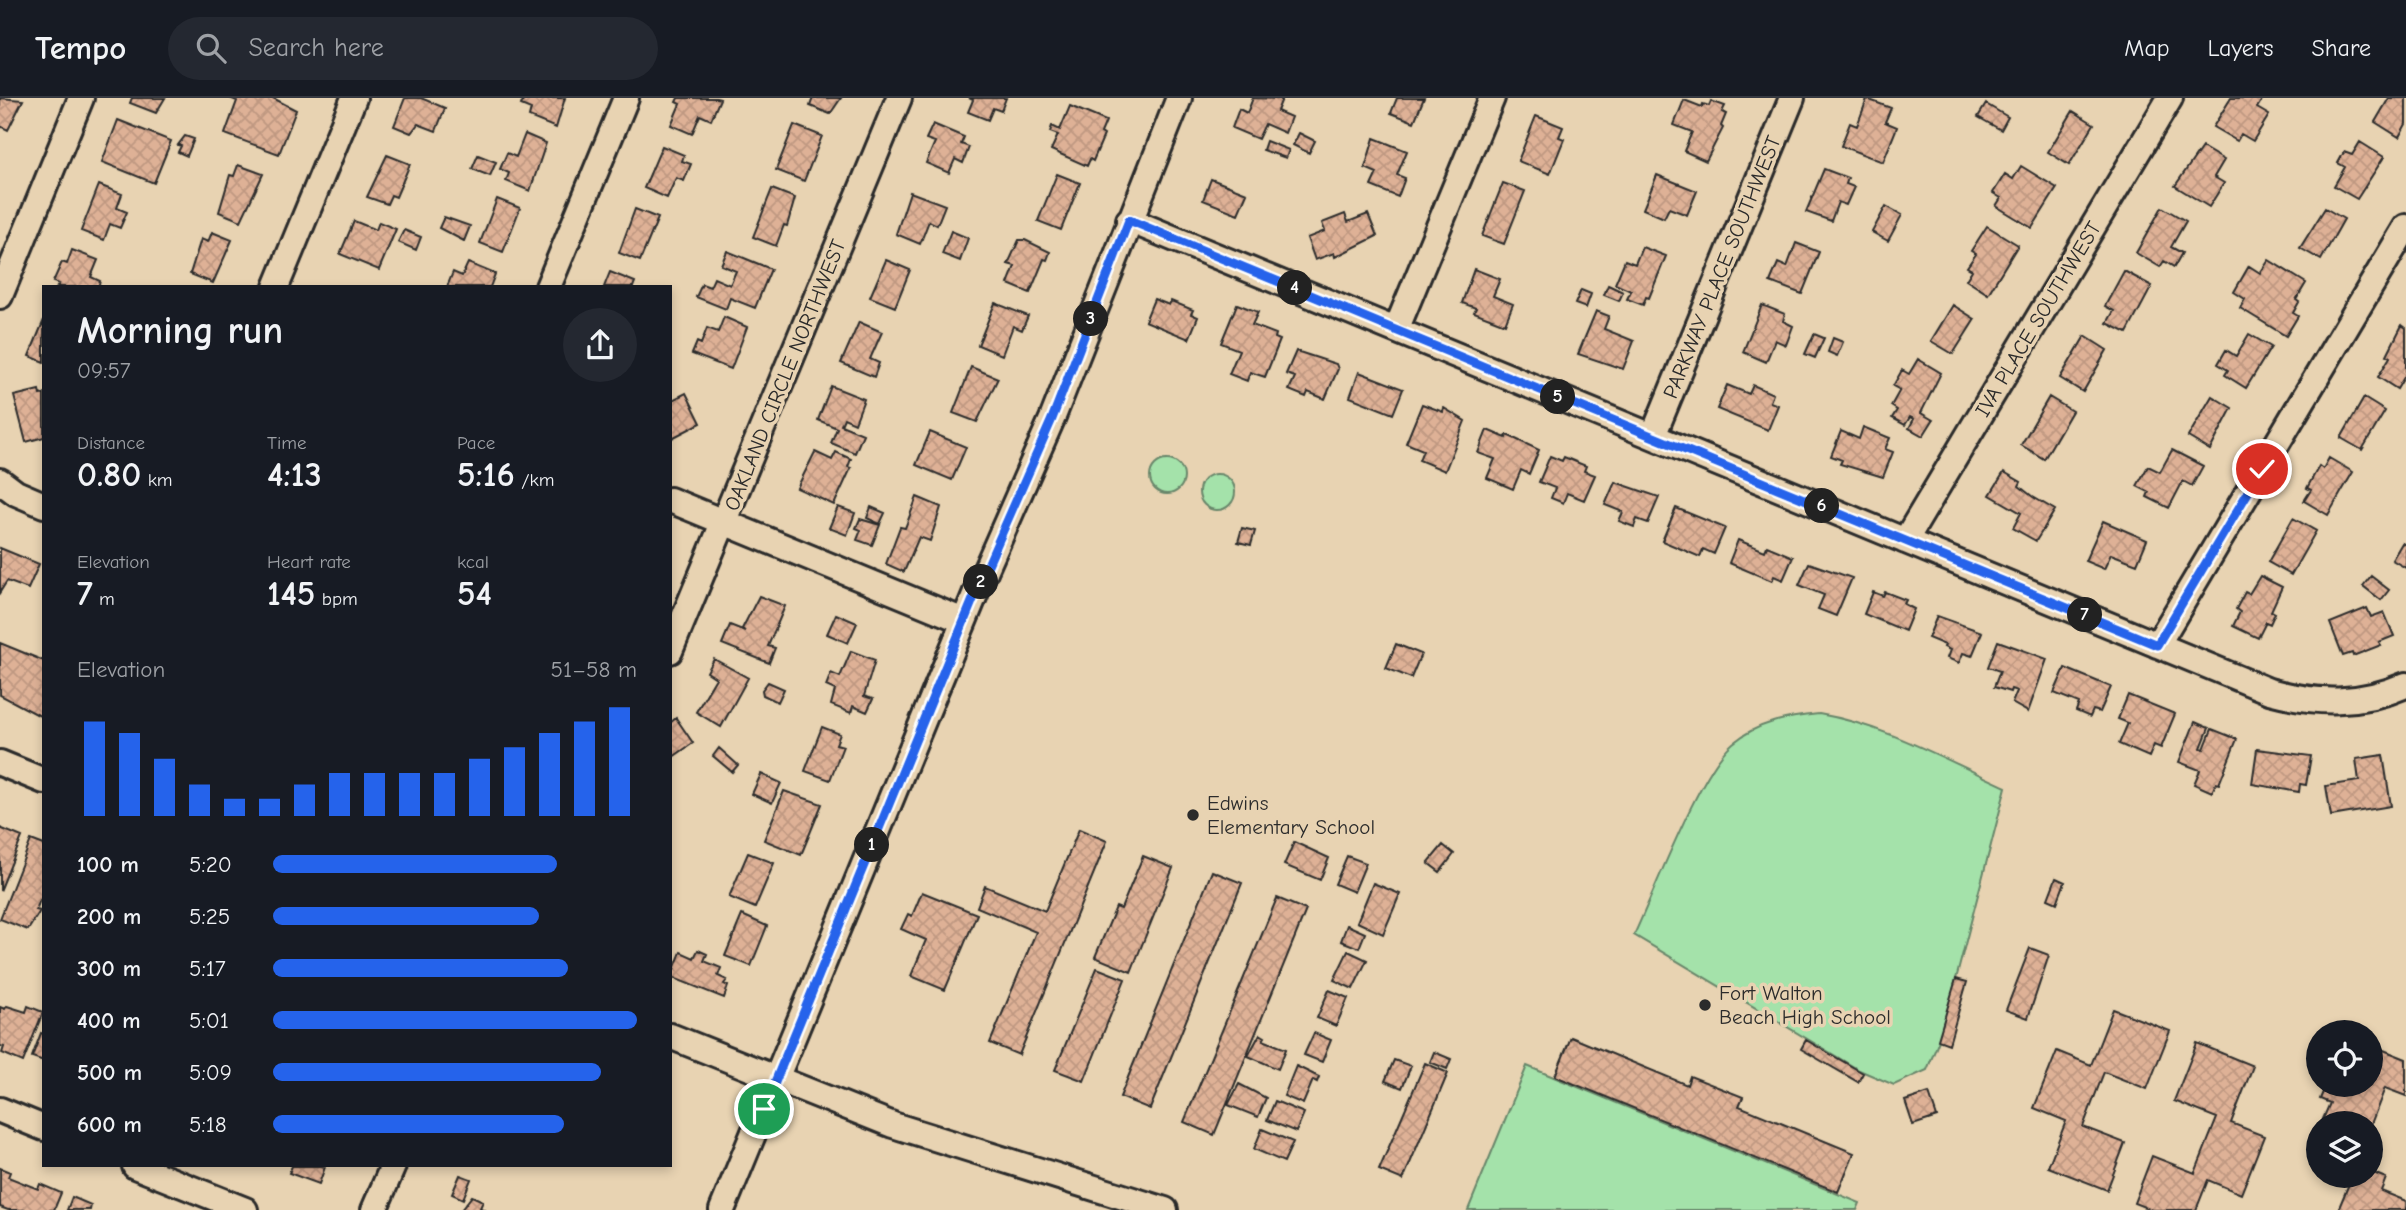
<!DOCTYPE html>
<meta charset="utf-8">
<style>
body{margin:0;font-family:"Comic Neue",sans-serif;background:#242831;color:#f1f3f6;height:100vh;display:flex;flex-direction:column;font-size:26px;white-space:nowrap}
*{box-sizing:border-box;margin:0}
p{font-size:23px;color:#9ea1a6}
.icon{flex:none;width:38px;height:38px;fill:none;stroke:currentColor;stroke-width:2;stroke-linecap:round;stroke-linejoin:round}
.map{position:relative;flex:1;overflow:hidden}
.drawer{position:absolute;left:42px;top:187px;width:630px;height:882px;display:flex;flex-direction:column;background:#171b24;border-radius:0px;box-shadow:0 4px 10px #0003}
.drawer>*{flex:none}
.tools{position:absolute;left:2306px;top:922px;display:grid;gap:14px}
.tools a{display:grid;place-items:center;width:77px;height:77px;border-radius:50%;background:#171b24;box-shadow:0 4px 10px #0003;font-size:35px}
.pin{position:absolute;display:grid;place-items:center;width:60px;height:60px;color:#fff;margin:-30px;border:4px solid #fff;border-radius:50%;box-shadow:0 2px 7px #0007}
.km{position:absolute;width:35px;height:35px;margin:-18px;border-radius:50%;background:#222;color:#fff;font-size:19px;line-height:35px;text-align:center}
.round{display:grid;place-items:center;flex:none;width:74px;height:74px;border-radius:37px;background:#242831}
.headline{display:flex;align-items:center;justify-content:space-between;height:119px;padding:0 35px}
h1{font-size:38px;font-weight:600;line-height:52px}
.figures{display:grid;grid-template-columns:repeat(3,1fr);gap:10px;height:119px;padding:7px 35px}
.figures div{display:grid;align-content:center}
.figures b{font-size:35px;font-weight:600}
.figures small{font-size:19px;font-weight:400}
.figures p{font-size:19px}
.chart{height:196px;padding:14px 35px}
.chart p{display:flex;justify-content:space-between}
.chart svg{width:100%;height:126px;margin-top:7px;stroke:#2563eb;stroke-width:6}
ul{padding:0 35px;list-style:none;font-size:23px}
li{display:grid;grid-template-columns:112px 84px 1fr;align-items:center;height:52px}
li i{height:18px;border-radius:9px;background:#2563eb}
header{display:flex;align-items:center;gap:42px;box-sizing:border-box;height:98px;padding:0 35px;background:#171b24;border-bottom:2px solid #363941}
header strong{font-size:33px}
nav{display:flex;gap:38px;margin-inline-start:auto;font-size:24px}
.search{width:490px;height:63px;background:#242831;display:flex;align-items:center;gap:18px;box-sizing:border-box;padding:0 24px;border-radius:38px;color:#9ea1a6;font-size:26px}
.map>svg:first-child{display:block}
</style>
<header>
<strong>Tempo</strong>
<div class="search"><svg class="icon" aria-label="search" viewBox="0 0 24 24"><circle cx="10" cy="10" r="6"/><path d="M15 15l6 6"/></svg>Search here</div>
<nav><a>Map</a><a>Layers</a><a>Share</a></nav>
</header>
<div class="map">
<svg width="2406" height="1112" viewBox="0 0 2406 1112">
<defs>
<pattern id="building-cross-hatch" width="8" height="8" patternUnits="userSpaceOnUse" patternTransform="scale(1.75)"><rect width="8" height="8" fill="#deb196"/><path d="M0 0l8 8M0 8l8-8" fill="none" stroke="#bf9881"/></pattern>
</defs>
<rect width="100%" height="100%" fill="#e8d3b2"/>
<filter id="ink" filterUnits="userSpaceOnUse"><feTurbulence type="fractalNoise" baseFrequency=".0143" numOctaves="2"/><feDisplacementMap in="SourceGraphic" scale="14" xChannelSelector="R" yChannelSelector="G"/><feConvolveMatrix kernelMatrix="1 2 1 2 8 2 1 2 1" color-interpolation-filters="sRGB"/></filter>
<g filter="url(#ink)">
<path fill="#a4e2aa" stroke="#68866a" stroke-width="2" d="M1150 379a17 17 0 1 1 34 0a17 17 0 1 1-34 0Z
M1199 394a18 18 0 1 1 36 0a18 18 0 1 1-36 0Z
M1819,616C1885,627 1946,662 2006,689L1942,935L1927,972L1894,987L1859,972L1634,837C1655,792 1700,672 1733,645C1758,624 1788,619 1819,616Z
M1527,968L1860,1105L1857,1112H1468Z"/>
<path fill="url(#building-cross-hatch)" stroke="#2b2b2b" stroke-width="2" d="M0,0L23,2L8,32L0,28Z
M132,0H165L156,15L130,5Z
M230,0H273L296,12L279,56L225,36L237,3Z
M405,0H421L445,10L436,33L418,26L411,35L394,28Z
M524,0H565L556,30L529,19L531,11L521,7Z
M678,0H716L720,1L711,22L700,17L692,36L671,27L680,6L676,4Z
M813,0H841L830,16L810,8Z
M969,0H1006L1001,13L993,10L988,22L968,14L973,2Z
M1253,0L1282,1L1277,13L1291,19L1285,35L1265,26L1258,41L1232,30L1239,11L1247,15Z
M1397,0H1424L1414,24L1391,15Z
M2231,0H2263L2257,10L2269,17L2253,43L2241,36L2237,43L2213,29Z
M2389,0H2406V26L2399,39L2375,24Z
M1867,1L1891,10L1885,24L1897,29L1883,64L1841,48L1850,25L1857,28Z
M1684,2L1702,9L1703,6L1709,8L1711,3L1725,8L1722,14L1726,16L1721,28L1723,30L1706,63L1684,53L1692,34L1674,27Z
M1986,6L2008,19L2001,32L1978,19Z
M1070,8L1106,23L1101,35L1104,37L1093,63L1090,61L1087,68L1051,52L1058,37L1050,34L1052,28L1060,32Z
M2073,13L2094,26L2069,67L2048,54Z
M1536,18L1563,29L1559,39L1564,41L1550,76L1518,63Z
M118,22L171,43L154,85L102,64Z
M933,26L964,39L961,46L969,49L963,65L955,61L949,75L926,65L935,44L926,41Z
M794,27L822,38L804,83L776,72Z
M1299,35L1315,43L1309,55L1293,47Z
M525,36L546,45L530,93L506,83L509,75L500,71L507,55L516,59Z
M185,38L194,41L187,58L178,54L181,48L178,47Z
M1374,40L1407,53L1397,77L1405,80L1398,99L1371,88L1377,75L1365,70Z
M1266,43L1289,52L1286,60L1263,52Z
M2360,44L2384,59L2357,101L2334,88L2345,69L2338,65L2344,54L2352,57Z
M662,48L684,57L682,63L691,66L684,83L676,80L667,100L644,90Z
M2202,49L2224,62L2214,79L2224,85L2209,109L2175,88Z
M387,57L410,66L396,99L391,97L387,106L367,99Z
M478,57L496,64L490,78L472,71Z
M238,67L263,76L241,123L219,114L230,77L234,78Z
M2021,68L2057,90L2032,130L1996,108L2001,100L1993,95L2005,76L2013,81Z
M1824,71L1848,80L1846,86L1854,89L1846,107L1838,104L1831,123L1806,114Z
M1057,76L1080,85L1061,132L1038,123Z
M1657,77L1697,93L1687,117L1669,110L1664,120L1643,111Z
M1211,81L1247,95L1238,116L1203,102Z
M1503,85L1525,93L1504,146L1482,138Z
M99,87L122,96L117,110L127,114L120,130L110,126L104,142L81,133Z
M772,91L795,100L787,128L784,127L776,148L753,139Z
M910,94L945,107L937,127L929,123L920,146L896,136Z
M497,101L520,110L503,154L480,145Z
M1886,108L1902,117L1888,143L1872,134Z
M2162,109L2186,123L2171,149L2182,155L2174,169L2164,163L2160,169L2136,155Z
M2325,110L2344,121L2321,162L2300,150Z
M635,111L658,120L640,163L619,155Z
M1345,116L1348,124L1368,116L1377,138L1335,159L1334,155L1315,162L1307,140L1325,133L1322,125Z
M444,119L470,128L464,143L439,130Z
M354,123L376,132L379,124L396,131L379,172L340,156Z
M1987,128L2018,147L1988,196L1966,182L1972,172L1967,169L1976,156L1971,153Z
M404,132L421,139L416,152L398,144Z
M951,133L968,140L960,163L942,156Z
M212,134L232,142L213,185L190,176L201,141L208,144Z
M1019,142H1025L1050,154L1047,162L1044,161L1030,195L1008,186L1015,168L1008,166Z
M1796,145L1819,154L1802,196L1770,184L1778,165L1787,169Z
M1642,149L1666,158L1649,200L1646,199L1643,207L1627,201L1631,193L1615,186L1625,162L1635,166Z
M72,152L98,162L91,179L100,183L98,189H57L59,186L53,184L62,164L67,166Z
M727,153L771,171L755,210L730,200L726,211L696,199L702,186L710,189L714,180L730,187L736,173L721,167Z
M886,162L910,172L895,209L870,199Z
M2269,162L2306,185L2296,202L2299,204L2293,215L2298,218L2286,238L2240,210L2245,201L2234,194L2249,168L2260,175Z
M468,165L495,176L490,189H447L453,174L462,178Z
M1474,171L1500,181L1493,198L1513,206L1505,226L1474,214L1476,210L1462,205Z
M2124,173L2152,188L2127,235L2107,225L2114,213L2105,208Z
M610,174L635,184L633,189H604Z
M1608,187L1623,194L1619,203L1604,197Z
M1581,192L1591,196L1586,210L1575,206Z
M1154,201L1169,207L1171,203L1193,212L1191,216L1198,219L1189,241L1145,223Z
M995,205L1028,218L1022,232L1013,228L1002,257L978,247Z
M1237,206L1258,214L1252,227L1276,236L1275,240L1280,242L1265,279L1250,274L1247,283L1229,276L1239,252L1221,245Z
M1762,207L1785,216L1783,223L1793,228L1786,247L1775,242L1766,264L1743,254Z
M1953,207L1975,221L1953,256L1931,243Z
M1596,213L1609,218L1604,231L1634,243L1623,271L1578,256Z
M724,219L747,229L731,271L692,256L697,244L701,246L707,230L718,234Z
M44,222V264L29,258Z
M859,224L882,234L870,261L879,265L874,279L841,265Z
M2402,227L2406,230V276L2397,291L2378,279L2390,259L2387,257Z
M1814,236L1824,240L1815,260L1805,256Z
M2249,236L2271,249L2246,290L2225,277L2228,272L2218,266L2226,252L2236,258Z
M2085,238L2107,252L2083,294L2060,280Z
M1833,240L1843,244L1837,258L1828,254Z
M1296,253L1336,266L1338,271L1325,301L1308,294L1306,299L1289,292L1295,279L1286,276Z
M1918,261L1941,275L1921,315L1933,322L1923,338L1909,330L1914,321L1910,319L1905,327L1892,320L1897,312L1891,308L1900,292L1893,288L1902,272L1909,276Z
M971,269L998,280L977,324L953,315Z
M1359,274L1403,291L1393,316L1350,299Z
M1727,287L1749,296L1753,287L1773,296L1770,304L1778,307L1768,332L1717,311Z
M831,288L864,301L855,325L844,320L841,327L863,336L855,355L831,345L837,330L818,322Z
M39,292L40,297L44,296V339L26,344L14,298Z
M686,295L701,325L670,341V303Z
M2212,298L2232,310L2210,352L2188,339Z
M2049,299L2072,313L2044,361L2021,347Z
M2364,300L2385,313L2362,352L2341,340Z
M1422,306L1443,314L1444,310L1465,323L1445,373L1419,362L1423,352L1406,345Z
M1863,329L1890,340L1885,351L1893,354L1883,379L1840,366L1842,362L1831,358L1841,333L1859,341Z
M1487,332L1506,340L1507,337L1539,352L1529,376L1521,372L1513,391L1487,380L1495,361L1478,355Z
M930,334L966,349L952,382L916,367Z
M2172,352L2203,368L2192,388L2183,383L2169,410L2147,399L2149,394L2137,388L2148,368L2160,374Z
M815,354L832,362L836,354L851,361L848,369L851,370L834,407L797,390Z
M1550,358L1562,363L1564,359L1586,368L1584,373L1595,377L1584,402L1567,395L1563,405L1551,400L1555,390L1539,384Z
M2329,360L2353,374L2328,417L2304,403L2311,392L2307,390L2319,368L2323,371Z
M2004,374L2021,384L2019,388L2033,399L2055,412L2036,443L2013,430L2021,415L1990,397Z
M1615,384L1659,399L1648,425L1637,421L1634,429L1619,423L1623,414L1605,407Z
M917,399L941,409L930,443L919,439L904,474L886,466L900,429L905,430Z
M838,409L855,415L847,437L829,430Z
M871,409L885,415L880,426L867,420Z
M1676,410L1725,430L1714,456L1703,451L1700,459L1662,443Z
M2293,420L2316,433L2291,477L2268,464Z
M860,421L880,427L872,447L857,442L861,432L856,430Z
M2103,423L2147,442L2137,466L2111,456L2104,471L2085,463Z
M1242,430L1255,433L1251,447L1238,444Z
M1738,442L1765,453L1767,448L1793,459L1783,482L1774,478L1772,483L1729,465Z
M2402,445L2406,447V470L2392,462Z
M0,450L39,466L28,491L7,483L0,494Z
M1809,465L1852,480L1836,518L1818,511L1824,497L1799,487Z
M2260,478L2282,489L2271,513L2275,515L2270,526L2266,524L2258,540L2233,528L2240,514L2236,511L2245,494L2249,496Z
M2371,478L2389,492L2381,502L2363,488Z
M1873,494L1883,498L1885,494L1906,502L1904,506L1914,511L1905,533L1864,516Z
M759,498L785,508L768,548L775,550L769,565L722,546L730,527L745,533L742,531Z
M2367,510L2371,519L2384,514L2394,538L2379,544L2381,547L2353,558L2352,555L2343,558L2330,525Z
M836,516L857,525L848,545L827,536Z
M1937,518L1982,534L1972,558L1963,555L1959,565L1947,560L1950,552L1944,549L1945,547L1928,540Z
M1998,543L2047,561L2028,614L2012,605L2017,593L2011,591L2010,594L1994,589L2000,573L1988,569Z
M0,545L44,563V620L0,597Z
M1396,546L1421,556L1411,580L1386,570Z
M851,553L875,562L864,598L873,601L867,614L853,608L851,615L831,607L835,592L826,588L831,575L840,579Z
M714,561L748,580L721,629L696,614L716,580L707,574Z
M2065,570L2111,589L2100,614L2093,612L2090,619L2076,613L2079,605L2054,595Z
M768,584L784,591L778,604L763,597L762,592Z
M2128,597L2175,616L2161,650L2154,647L2149,659L2119,646L2128,625L2118,621Z
M676,620L693,645L670,661V625Z
M2195,624L2209,630L2201,650L2204,651L2212,631L2237,641L2219,686L2216,685L2212,694L2194,686L2200,672L2179,664Z
M822,629L840,636L836,646L843,648L830,682L805,673Z
M719,650L738,667L732,674L713,658Z
M2257,651L2311,658L2306,687L2300,686L2299,694L2252,686Z
M2383,657L2391,708L2331,718L2326,688L2359,683L2356,661Z
M761,676L781,685L772,705L752,696Z
M784,693L822,706L801,757L764,742Z
M0,730L22,739L0,793Z
M1079,731L1107,743L1019,957L990,945L1036,834L977,809L985,788L1045,813Z
M31,742L44,747V803L40,802L36,812L40,813L28,832L0,821Z
M1294,744L1329,760L1320,782L1284,767Z
M1443,747L1454,756L1440,774L1428,765Z
M748,755L774,765L755,810L729,799Z
M1143,758L1173,770L1131,874L1095,859L1116,809L1121,811Z
M1347,758L1366,765L1354,794L1335,786Z
M1212,773L1242,785L1150,1011L1120,999Z
M2056,780L2065,784L2057,805L2048,801Z
M1373,785L1400,796L1383,836L1357,824Z
M922,794L977,816L945,892L911,878L926,842L901,831L908,816L912,818Z
M1277,800L1306,812L1214,1037L1184,1024Z
M742,817L767,828L751,868L725,858Z
M1347,827L1365,835L1359,850L1341,843Z
M2030,850L2049,857L2028,920L2006,912Z
M698,852L707,856L704,863L721,870L718,878L727,882L724,886L728,888L724,900L671,879L681,854L694,860Z
M1348,853L1367,862L1353,891L1334,882Z
M1097,870L1125,881L1084,983L1055,972Z
M1956,881L1967,884L1949,946L1938,942Z
M1329,892L1348,900L1336,928L1317,920Z
M7,908L26,914L28,908L43,914L23,964L2,955L4,949L0,948V909L5,911Z
M2113,911L2170,933L2147,991L2104,974L2083,1029L2125,1045L2107,1092L2048,1069L2066,1023L2034,1010L2057,953L2091,967Z
M41,935L44,936V963L32,959Z
M1314,935L1331,942L1322,964L1304,957Z
M1260,936L1265,939L1263,942L1286,951L1278,971L1248,958Z
M1571,939L1687,987L1690,978L1743,999L1739,1008L1854,1055L1838,1094L1555,978Z
M1806,942L1863,975L1858,984L1801,951Z
M2197,945L2253,968L2231,1025L2264,1038L2241,1096L2208,1082L2196,1112H2152L2134,1105L2152,1058L2195,1075L2217,1020L2174,1003Z
M2371,947L2406,961V998L2385,990L2371,1026H2335L2323,1021L2330,1005L2320,1001L2326,987H2371Z
M1434,954L1451,961L1447,971L1430,964Z
M1394,962L1411,968L1402,990L1385,983Z
M1425,965L1448,975L1403,1082L1379,1072Z
M1296,968L1319,979L1317,984L1313,982L1303,1006L1284,998Z
M1239,986L1266,1000L1258,1019L1228,1007Z
M1929,995L1937,1019L1913,1027L1905,1003Z
M1275,1003L1304,1015L1296,1034L1267,1022Z
M1262,1031L1293,1044L1284,1064L1254,1051Z
M292,1068H321L325,1069L319,1086L289,1075Z
M0,1070L10,1074L8,1079L38,1091L40,1086L61,1095L54,1112H8L0,1109Z
M2371,1074L2386,1080L2381,1093L2406,1103V1112H2338L2351,1081L2371,1078Z
M460,1077L471,1081L463,1101L452,1096Z
M472,1098L483,1103L480,1110L485,1112H461Z
M72,1099L91,1107L90,1112H67Z"/>
<g fill="none" stroke-linecap="round" stroke-linejoin="round">
<g stroke="#2b2b2b" stroke-width="30">
<path id="minor" d="M1129,122L2269,593C2317,606 2360,607 2406,587
M276,189L354,0
M548,189L626,0
M0,198L81,0
M1396,232L1492,0
M1653,338L1792,0
M0,383L16,395L44,407
M670,402L964,523
M1905,443L2170,0
M2157,547L2406,129
M670,553L899,0
M0,665L44,683
M670,938L893,1027L1165,1112
M0,1012L44,1030
M135,1068L245,1112
M374,1112L393,1068
M722,1112L976,494L1052,321L1179,0"/>
</g>
<use href="#minor" stroke="#e8d3b2" stroke-width="24"/>
</g>
</g>
<g fill="none" stroke-linecap="round" stroke-linejoin="round" filter="url(#ink)">
<g stroke="#fff" stroke-width="14">
<path id="route" d="M764,1011L976,494L1052,321L1129,122L2157,547L2262,371"/>
</g>
<use href="#route" stroke="#2563eb" stroke-width="9"/>
</g>
<g fill="#2b2b2b" stroke="#e8d3b2" stroke-width="2.5">
<circle cx="1193" cy="717" r="7"/>
<circle cx="1705" cy="907" r="7"/>
</g>
<g text-anchor="middle" stroke-width="7" stroke-linejoin="round" paint-order="stroke">
<g font-size="21" fill="#2b2b2b" stroke="#e8d3b2">
<text transform="translate(1722 169) rotate(-68)" y="7">PARKWAY PLACE SOUTHWEST</text>
<text transform="translate(2038 221) rotate(-59)" y="7">IVA PLACE SOUTHWEST</text>
<text transform="translate(785 277) rotate(-68)" y="7">OAKLAND CIRCLE NORTHWEST</text>
</g>
<g font-size="21" fill="#2b2b2b" stroke="#e8d3b2" text-anchor="start">
<text x="1207" y="712">Edwins<tspan x="1207" dy="24">Elementary School</tspan></text>
<text x="1719" y="902">Fort Walton<tspan x="1719" dy="24">Beach High School</tspan></text>
</g>
</g>
</svg>
<div class="tools">
<a><svg class="icon" aria-label="locate" viewBox="0 0 24 24"><circle cx="12" cy="12" r="6"/><path d="M12 2v4M12 18v4M2 12h4M18 12h4"/></svg></a>
<a><svg class="icon" aria-label="layers" viewBox="0 0 24 24"><path d="M12 4l9 5-9 5-9-5zM3 14l9 5 9-5"/></svg></a>
</div>
<div class="pin" style="left:764px;top:1011px;background:#1e9e55"><svg class="icon" aria-label="arrive" viewBox="0 0 24 24"><path d="M6 21V4h12l-3 4 3 4H6"/></svg></div>
<div class="pin" style="left:2262px;top:371px;background:#d93025"><svg class="icon" aria-label="check" viewBox="0 0 24 24"><path d="M5 12l5 5 9-10"/></svg></div>
<b class="km" style="left:872px;top:747px">1</b>
<b class="km" style="left:981px;top:484px">2</b>
<b class="km" style="left:1091px;top:221px">3</b>
<b class="km" style="left:1295px;top:190px">4</b>
<b class="km" style="left:1558px;top:299px">5</b>
<b class="km" style="left:1822px;top:408px">6</b>
<b class="km" style="left:2085px;top:517px">7</b>
<section class="drawer">
<div class="headline"><div><h1>Morning run</h1><p>09:57</p></div><a class="round"><svg class="icon" aria-label="share" viewBox="0 0 24 24"><path d="M12 15V3M7 8l5-5 5 5M5 13v7h14v-7"/></svg></a></div>
<div class="figures">
<div><p>Distance</p><b>0.80<small> km</small></b></div>
<div><p>Time</p><b>4:13</b></div>
<div><p>Pace</p><b>5:16<small> /km</small></b></div>
</div>
<div class="figures">
<div><p>Elevation</p><b>7<small> m</small></b></div>
<div><p>Heart rate</p><b>145<small> bpm</small></b></div>
<div><p>kcal</p><b>54</b></div>
</div>
<div class="chart"><p><span>Elevation</span>51–58 m</p>
<svg viewBox="0 0 160 44" preserveAspectRatio="none"><path d="M5 44V11M15 44V15M25 44V24M35 44V33M45 44V38M55 44V38M65 44V33M75 44V29M85 44V29M95 44V29M105 44V29M115 44V24M125 44V20M135 44V15M145 44V11M155 44V6"/></svg>
</div>
<ul>
<li><b>100 m</b>5:20<i style="width:78%"></i></li>
<li><b>200 m</b>5:25<i style="width:73%"></i></li>
<li><b>300 m</b>5:17<i style="width:81%"></i></li>
<li><b>400 m</b>5:01<i style="width:100%"></i></li>
<li><b>500 m</b>5:09<i style="width:90%"></i></li>
<li><b>600 m</b>5:18<i style="width:80%"></i></li>
</ul>
</section>
</div>
